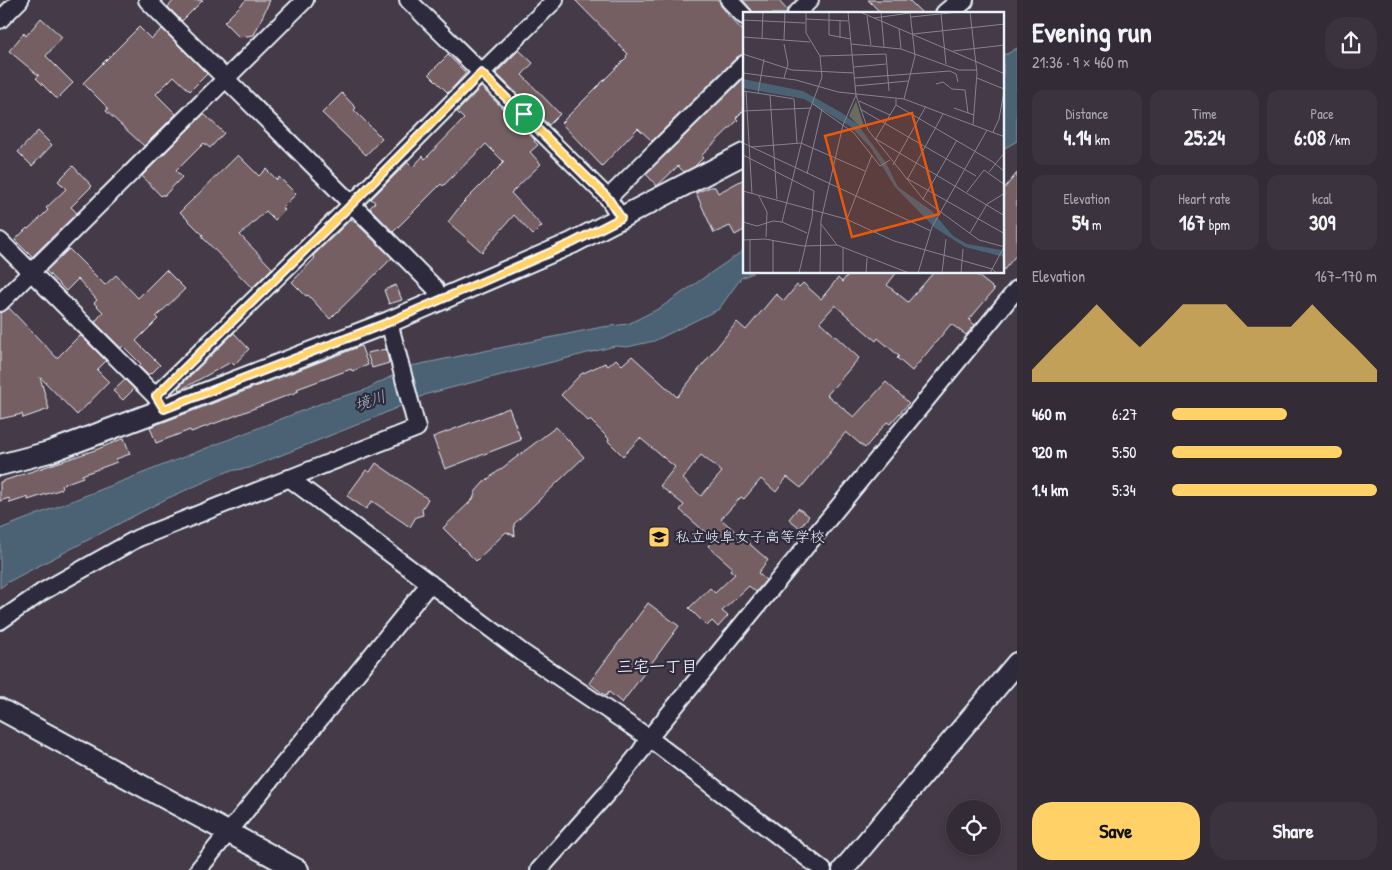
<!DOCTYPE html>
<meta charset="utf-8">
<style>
body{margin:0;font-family:"Patrick Hand","Klee One",sans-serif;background:#3b343e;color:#f1f3f6;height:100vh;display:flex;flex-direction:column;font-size:19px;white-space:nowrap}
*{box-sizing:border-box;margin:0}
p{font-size:16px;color:#a9a7ad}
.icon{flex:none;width:28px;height:28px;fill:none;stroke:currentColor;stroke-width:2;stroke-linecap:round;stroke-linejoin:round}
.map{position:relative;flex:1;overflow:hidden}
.details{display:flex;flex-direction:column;background:#332c36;width:375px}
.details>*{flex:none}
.buttons{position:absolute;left:946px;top:800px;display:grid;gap:10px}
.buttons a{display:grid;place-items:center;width:55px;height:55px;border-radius:50%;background:#332c36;box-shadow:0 2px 8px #0003,0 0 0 1px #4e4851;font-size:25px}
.pin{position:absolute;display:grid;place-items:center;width:42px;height:42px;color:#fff;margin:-21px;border:2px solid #fff;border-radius:50%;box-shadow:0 1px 5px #0007}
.round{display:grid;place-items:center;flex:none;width:52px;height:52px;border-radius:20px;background:#3b343e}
.overview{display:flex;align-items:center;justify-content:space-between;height:85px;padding:0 15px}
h1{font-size:28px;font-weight:700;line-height:38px}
.figures{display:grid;grid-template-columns:repeat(3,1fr);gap:8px;height:85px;padding:5px 15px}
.figures div{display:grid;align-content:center;border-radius:12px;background:#3b343e;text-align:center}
.figures b{font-size:21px;font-weight:700}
.figures small{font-size:14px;font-weight:400}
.figures p{font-size:14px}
.chart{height:140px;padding:10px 15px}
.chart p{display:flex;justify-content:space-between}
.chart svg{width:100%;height:90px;margin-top:5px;fill:#ffd166;opacity:.7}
.primary-button{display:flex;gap:10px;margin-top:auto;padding:10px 15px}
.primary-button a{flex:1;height:58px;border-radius:20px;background:#ffd166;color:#111;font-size:20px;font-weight:700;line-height:58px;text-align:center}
.primary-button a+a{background:#3b343e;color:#f1f3f6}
ul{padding:0 15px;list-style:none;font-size:16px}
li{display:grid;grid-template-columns:80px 60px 1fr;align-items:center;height:38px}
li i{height:12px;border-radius:6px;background:#ffd166}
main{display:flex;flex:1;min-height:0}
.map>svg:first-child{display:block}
</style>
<main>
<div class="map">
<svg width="1017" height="870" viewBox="0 0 1017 870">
<rect width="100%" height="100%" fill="#443a48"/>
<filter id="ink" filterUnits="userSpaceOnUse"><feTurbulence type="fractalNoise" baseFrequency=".02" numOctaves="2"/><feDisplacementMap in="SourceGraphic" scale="10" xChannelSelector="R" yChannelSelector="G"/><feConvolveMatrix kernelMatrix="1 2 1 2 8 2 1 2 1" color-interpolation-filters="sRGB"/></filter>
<g filter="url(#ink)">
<path fill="#4b6275" stroke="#8a9ba9" d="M1017,48V141L1003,149V54H1007Z
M744,250V272L753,273L741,278L719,309L654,341L627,347L615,346L427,394L374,418L249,468L229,471L166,499L8,582L0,588V529L327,401L365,390L411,366L602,327L628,324L660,308Z"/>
<path fill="#745e62" stroke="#e8f1f8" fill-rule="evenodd" d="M174,0H203L182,21L168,7Z
M246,0H270L254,35L239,37L224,22Z
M575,0H719L721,6L728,14H727L744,32V54L737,57L652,141L638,128L602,166L561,123L627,57L626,56L628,54Z
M743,0H778L787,10L786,14H754L751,9Z
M868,0H909L923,14H882Z
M41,18L62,37L46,56L73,83L57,99L36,78L39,76L9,51L24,33L26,36Z
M139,27L151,39L162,29L207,74L190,91L174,76L156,94L176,114L144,146L106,111L108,108L83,83Z
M519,50L533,63L522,75L560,114L549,125L496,73Z
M448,55L466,73L448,93L429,74Z
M744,78V110L736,118L738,120L701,156L703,158L694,167L684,172L678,166L657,186L646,174Z
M481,87L535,140L534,141L538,145L530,152L541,164L511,193L542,226L533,235L514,215L482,252L448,222L462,204L504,162L486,144L443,186L441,184L393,232L370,208L375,202L371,199L408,162L413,167L423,156L425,159L464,119L457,112Z
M342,93L356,108L354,110L382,138L366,155L322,113Z
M204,114L224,133L210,148L204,143L176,171L182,177L164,196L163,194L161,196L142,176Z
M38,131L52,145L32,166L18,152Z
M238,155L259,176L266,169L277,180L279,177L296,194L282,208L285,210L275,220L266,211L240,235L272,268L252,288L202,237L203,235L180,212Z
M73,166L92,186L71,207L77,213L32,257L15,240L27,228L28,229L39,219L48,210L46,208L66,189L58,181Z
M1017,173V254L1003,271V190Z
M744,179V230L735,235L730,226L714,233L696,193L710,187H715L718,193Z
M351,219L355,223V222L392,258L330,319L308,295L306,296L292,282L315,258L313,256Z
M69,249L105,285L116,275L138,298L166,270L185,289L156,317L158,319L136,341L160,365L151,374L150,373L148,375L139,366L141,364L123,346L121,348L95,322L103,312L94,303L97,300L78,279L66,291L46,271Z
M850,272H897L887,285L908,302L934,272H973L992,287H991L994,290L969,320L975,325L966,335L951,324L912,371L897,358L899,356L878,338L876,341L835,305L820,322L859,358L827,395L854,417L886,382L909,403L890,424L887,422L865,448L846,432L801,488L787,477L776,492L761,479L744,499L741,497L721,519L768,560L758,573L766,580L756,592L749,586L722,611L728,616L718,627L712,621L707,626L689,608L710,588L715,593L735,574L730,570L732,567L708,546L713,539L680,510L684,505L660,486L675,467L640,438L623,456L608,441L609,439L590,420L589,422L561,395L581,374L605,363L608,366L616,359L622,365L632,356L677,397L737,322L746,330L776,294L784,301L797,285L799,287L803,283L821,299L838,278L842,282ZM701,455L722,472L701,496L683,479Z
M396,285L402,300L389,304L384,290Z
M9,308L57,358L79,336L80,337L81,336L106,361L97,370L109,382L77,415L40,377L49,409L23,418L22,414L0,419V313L3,312Z
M234,333L249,349L248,350L234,365L231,362L180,390L178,388Z
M361,346L368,365L352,371L351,369L297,389L299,391L224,420L191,432L190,430L156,443L150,427L219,401Z
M386,349L389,363L372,368L367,353Z
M125,380L134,389L123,400L113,391Z
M509,408L521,440L445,469L433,437Z
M556,427L584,457L514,524L515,536L506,532L476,561L443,528L473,499L476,491L484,482Z
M124,438L130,454L116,459L117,462L82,475L83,477L61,485L62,489L28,500V497L10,503L9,498L0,501V482L98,449Z
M376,463L428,499L422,509L423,515L416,517L410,527L372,501L366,509L347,496L366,470L370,472Z
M798,508L809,516L800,528L789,519Z
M648,603L679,626L622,703L609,692L606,696L589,683Z"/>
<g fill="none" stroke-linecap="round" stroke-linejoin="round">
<g stroke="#e8f1f8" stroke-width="20">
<path id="minor" d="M147,0C243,97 340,191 435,288L440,300
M408,0L608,198L621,218
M729,0L744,16
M796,14L810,0
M0,20L20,0
M608,198L744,64
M0,241L155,396L162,405
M0,303L305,0
M155,396L352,204L481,73L555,0
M289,478L523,653L649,738L823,870
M0,621L42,592L138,538L417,428L389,322
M198,870L430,583
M539,870L610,790L641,751L649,738L1017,289"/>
</g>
<g stroke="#e8f1f8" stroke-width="24">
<path id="tertiary" d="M946,14L963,0
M0,465L49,452L164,409L389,322L572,243L744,154
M0,709L298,870
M843,870L1017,663"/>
</g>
<use href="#minor" stroke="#2f2a3d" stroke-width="16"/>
<use href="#tertiary" stroke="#2f2a3d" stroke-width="20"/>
</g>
</g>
<g fill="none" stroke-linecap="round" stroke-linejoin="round" filter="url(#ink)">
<g stroke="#fff" stroke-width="10">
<path id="route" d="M481,73L608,198L621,218L572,243L389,322L164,409L156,396L352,204Z"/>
</g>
<use href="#route" stroke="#ffd166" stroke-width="6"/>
</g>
<defs>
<g id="school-square" transform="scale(1.125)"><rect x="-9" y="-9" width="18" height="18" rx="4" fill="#ffd166" stroke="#2f2a3d"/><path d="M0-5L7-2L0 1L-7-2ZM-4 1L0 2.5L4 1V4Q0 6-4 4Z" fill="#111"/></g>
</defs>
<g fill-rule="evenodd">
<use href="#school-square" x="659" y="537"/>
</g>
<g text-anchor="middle" stroke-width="4.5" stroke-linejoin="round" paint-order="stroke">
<g font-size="15" fill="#e8f1f8" stroke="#2f2a3d" text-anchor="start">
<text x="675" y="542">私立岐阜女子高等学校</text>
</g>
<g font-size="16" font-style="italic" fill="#a9b8c4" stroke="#2f2a3d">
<text transform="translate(370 400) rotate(-18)" y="6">境川</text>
</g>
<g font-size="16" font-weight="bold" fill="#e8f1f8" stroke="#2f2a3d">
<text x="657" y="672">三宅一丁目</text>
</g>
</g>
<g transform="translate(743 12)">
<rect width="261" height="261" fill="#443a48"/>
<path d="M113,89L121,114L117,115L106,104Z" fill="#696c5e"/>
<path d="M0,67L60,79L99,101L115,113L143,151L155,175L189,199L210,224L224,232L258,238L261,245L222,235L192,216L152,175L128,136L108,115L61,87L0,76Z" fill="#4b6275"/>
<path fill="none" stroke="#86838e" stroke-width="1" d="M86,0V23L108,27M105,0L113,83L125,118L180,187L236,228L262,235M117,0L262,62M138,0L141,35M227,0L234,61L230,113M198,2L203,52M124,4L128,33M168,5L216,0M131,6L167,1M63,7L105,9M0,8L62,11M156,17L158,37M170,22L262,12M0,25L67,30M19,26L20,0M97,26V8M41,28L42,0M41,32L45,52L41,66M108,32L158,37L216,58H234M210,39L262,33M0,42L49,58L111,61M77,44L143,42L146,79M111,55L143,52M0,61L53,68L95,80L161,87L262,125M112,66L207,59L213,62L215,70M234,66L261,77M193,72L200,70L209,77L222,78L225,101M112,74L165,69M0,79L27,83L34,187M3,80L9,182M15,81L21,47M27,83L51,87L54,131M161,87L172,44L167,0M116,89L147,103M70,92L111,121L137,154L147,148M153,93L250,150L262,160M211,96L231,103M117,97L233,164M0,99L68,96M250,120L256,107L262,74M133,127L262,204M132,128L153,93V87M0,131L188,219M8,135L58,131L122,159M0,143L71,179L69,206L56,261M150,153L183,94M246,160L262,140M64,162L79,97M165,167L262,222M164,168L200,102M0,179L103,207L151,229L249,257L254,261M224,180L241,158L262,173M16,184L24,200L23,225M180,187L214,128M104,207L129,143M0,210L14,214L30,209L39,210L64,221M39,210L66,100L79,65L77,44L63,21V0M78,212L94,233L166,261M227,221L244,192L262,181M0,228L22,227L60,234L94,233M7,228V261M30,228V261M100,235V261M77,261L78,208L100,113L113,83M123,261L124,246M175,261L189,215L244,118M199,261L203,227M218,261L220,237M247,261L262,233"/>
<path fill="#e8590c" fill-opacity="0.15" stroke="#e8590c" stroke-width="2.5" d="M169,101L196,202L109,225L82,124Z"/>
<rect width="261" height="261" fill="none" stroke="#e8f1f8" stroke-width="2.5"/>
</g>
</svg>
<div class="buttons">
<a><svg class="icon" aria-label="locate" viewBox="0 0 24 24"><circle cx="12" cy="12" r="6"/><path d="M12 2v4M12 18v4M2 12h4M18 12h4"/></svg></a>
</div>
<div class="pin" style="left:524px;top:114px;background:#1e9e55"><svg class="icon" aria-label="arrive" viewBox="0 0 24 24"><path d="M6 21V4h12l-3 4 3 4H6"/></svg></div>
</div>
<section class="details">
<div class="overview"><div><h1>Evening run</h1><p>21:36 · 9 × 460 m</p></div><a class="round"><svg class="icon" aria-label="share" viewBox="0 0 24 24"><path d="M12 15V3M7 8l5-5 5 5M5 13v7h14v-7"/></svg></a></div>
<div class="figures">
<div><p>Distance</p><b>4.14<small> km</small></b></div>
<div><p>Time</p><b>25:24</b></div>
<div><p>Pace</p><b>6:08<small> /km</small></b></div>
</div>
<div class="figures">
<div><p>Elevation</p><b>54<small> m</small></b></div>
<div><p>Heart rate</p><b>167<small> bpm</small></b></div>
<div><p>kcal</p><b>309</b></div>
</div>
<div class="chart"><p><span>Elevation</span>167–170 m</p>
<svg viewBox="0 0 160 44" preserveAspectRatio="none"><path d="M0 44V38L10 27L20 17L30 6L40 17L50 27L60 17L70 6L80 6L90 6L100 17L110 17L120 17L130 6L140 17L150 27L160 38V44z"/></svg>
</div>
<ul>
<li><b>460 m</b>6:27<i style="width:56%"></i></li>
<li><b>920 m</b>5:50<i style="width:83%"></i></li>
<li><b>1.4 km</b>5:34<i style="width:100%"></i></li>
</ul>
<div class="primary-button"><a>Save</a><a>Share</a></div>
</section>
</main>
